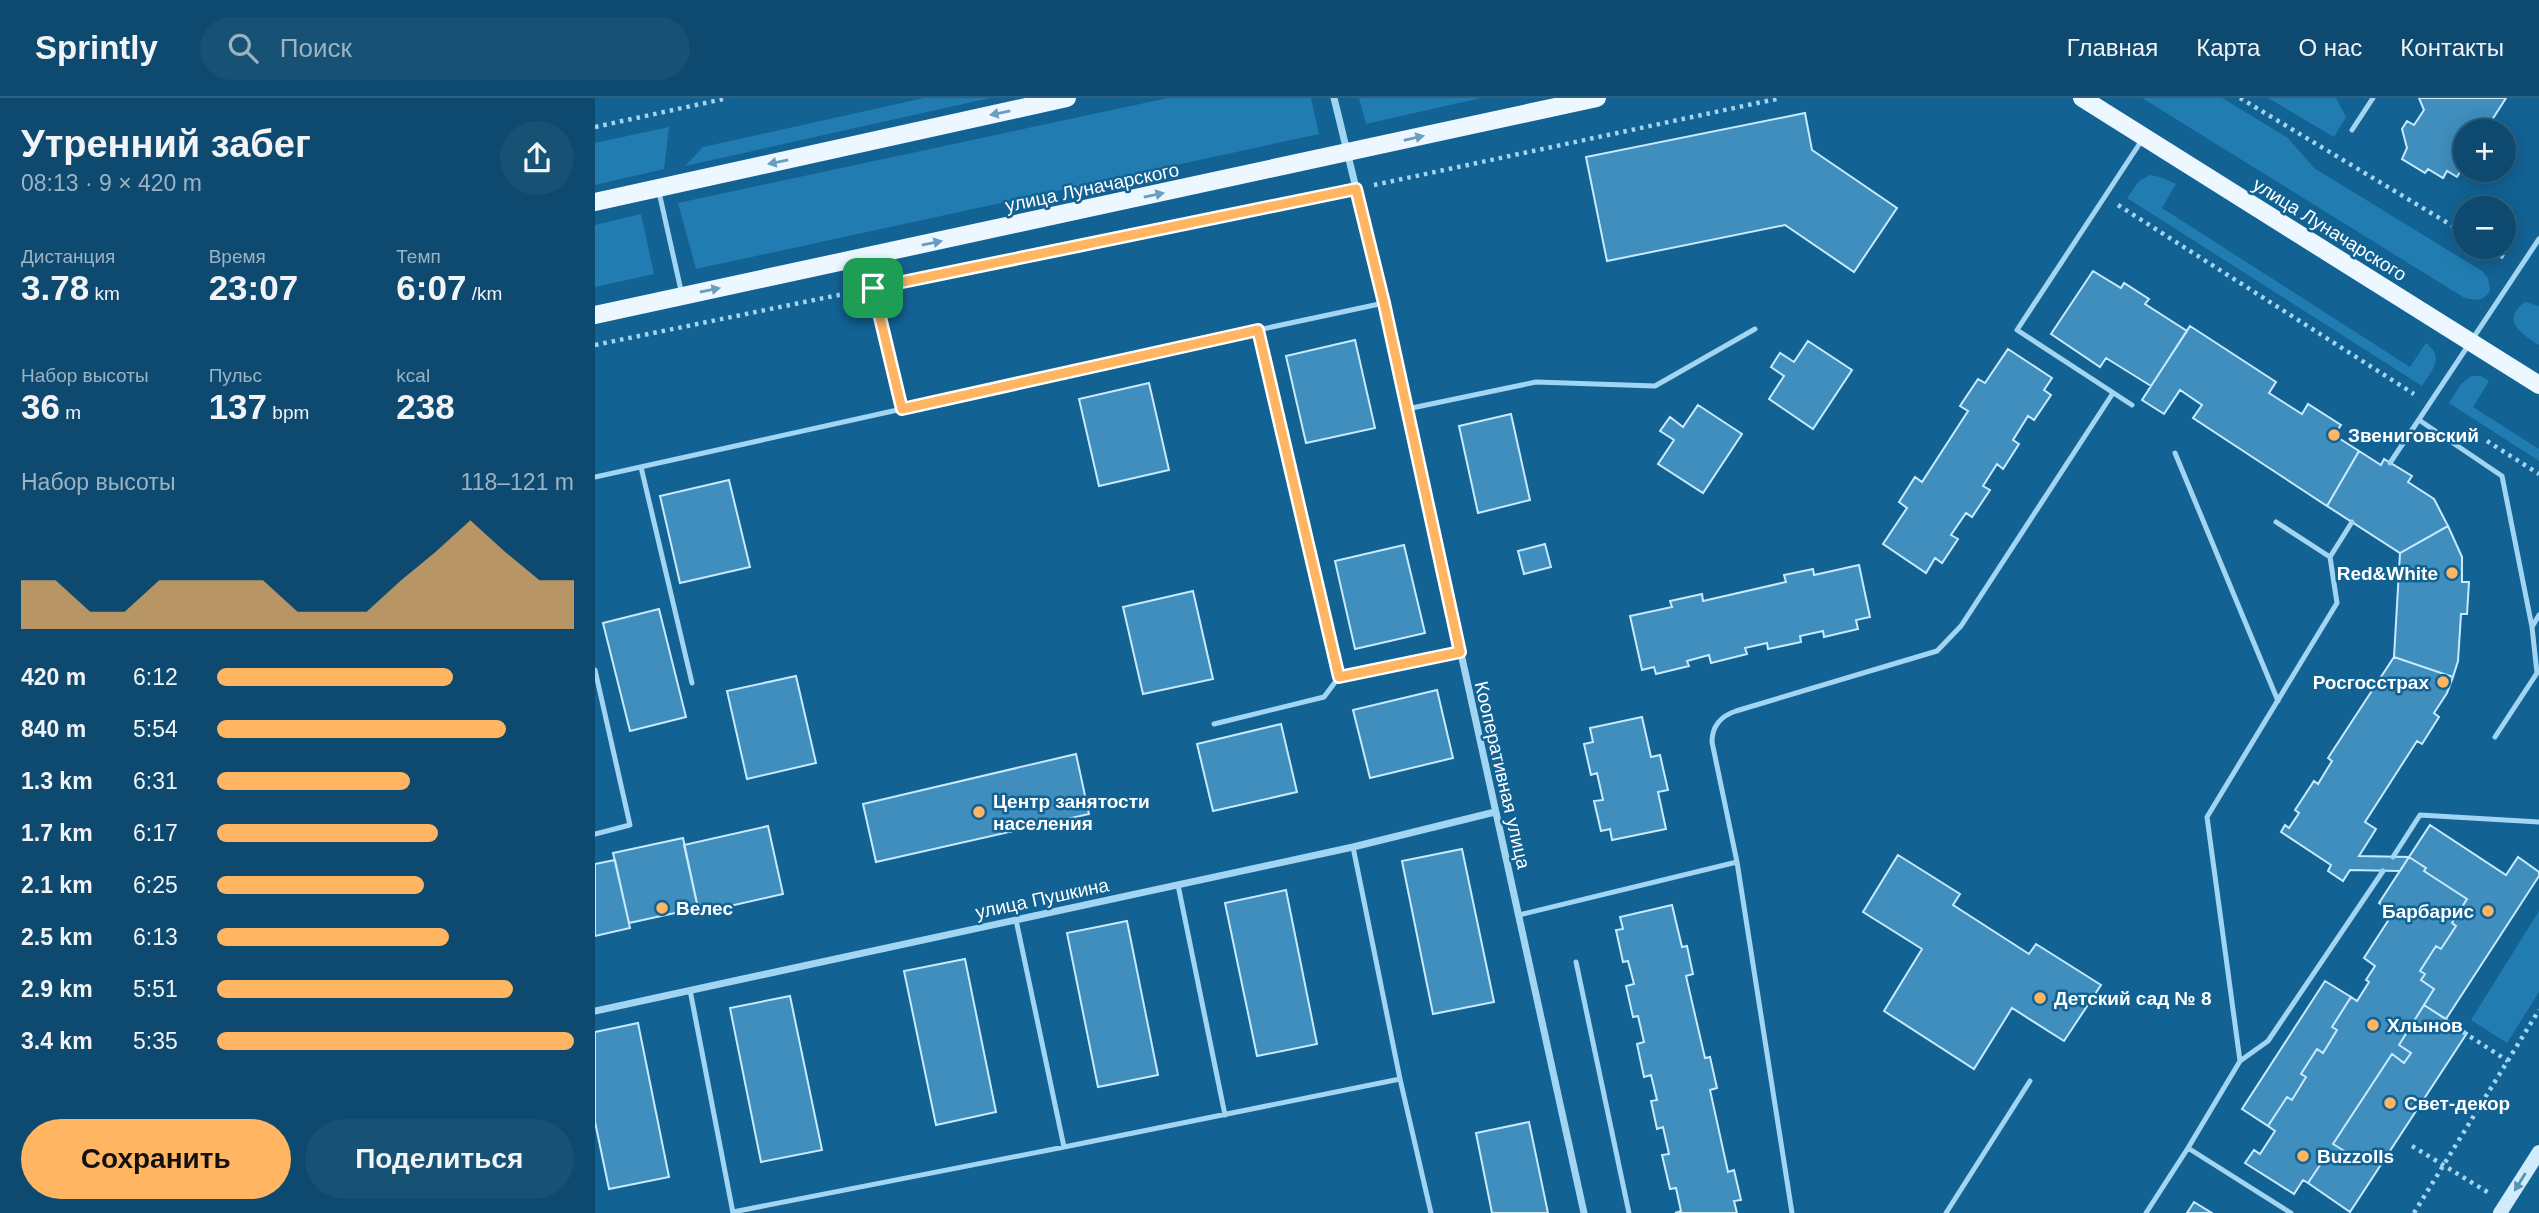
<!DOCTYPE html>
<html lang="ru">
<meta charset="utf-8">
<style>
body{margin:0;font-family:Arial,sans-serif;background:#175174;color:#f1f3f6;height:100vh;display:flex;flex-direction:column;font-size:26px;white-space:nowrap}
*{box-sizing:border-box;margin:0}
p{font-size:23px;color:#9bb3c3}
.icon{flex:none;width:38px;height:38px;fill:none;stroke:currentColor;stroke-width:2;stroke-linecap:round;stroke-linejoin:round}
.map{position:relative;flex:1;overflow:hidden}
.details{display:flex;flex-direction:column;background:#0e4a6f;width:595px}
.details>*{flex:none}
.tools{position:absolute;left:1858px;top:21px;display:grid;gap:14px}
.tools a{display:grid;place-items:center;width:63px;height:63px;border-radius:50%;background:#0e4a6f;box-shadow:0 4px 18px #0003,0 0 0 2px #2e6282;font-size:35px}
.pin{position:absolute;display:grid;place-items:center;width:60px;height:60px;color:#fff;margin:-30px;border-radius:14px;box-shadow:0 4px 10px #0006}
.round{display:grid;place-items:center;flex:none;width:74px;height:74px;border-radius:37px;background:#175174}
.summary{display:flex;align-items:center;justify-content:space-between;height:119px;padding:0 21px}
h1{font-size:38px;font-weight:800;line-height:52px}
.figures{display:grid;grid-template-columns:repeat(3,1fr);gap:10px;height:119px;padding:7px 21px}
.figures div{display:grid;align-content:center}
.figures b{font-size:35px;font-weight:800}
.figures small{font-size:19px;font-weight:400}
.figures p{font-size:19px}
.chart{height:196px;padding:14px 21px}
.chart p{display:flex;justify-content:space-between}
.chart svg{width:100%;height:126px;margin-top:7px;fill:#ffb562;opacity:.7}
.action{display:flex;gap:14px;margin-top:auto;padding:14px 21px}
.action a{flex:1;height:80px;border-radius:42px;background:#ffb562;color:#111;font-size:28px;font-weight:800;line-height:80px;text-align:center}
.action a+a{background:#175174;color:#f1f3f6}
ul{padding:0 21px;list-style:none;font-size:23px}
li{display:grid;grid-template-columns:112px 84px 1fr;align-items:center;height:52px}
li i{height:18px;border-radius:9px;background:#ffb562}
header{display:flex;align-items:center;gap:42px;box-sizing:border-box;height:98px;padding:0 35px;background:#0e4a6f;border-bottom:2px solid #2e6282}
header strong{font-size:33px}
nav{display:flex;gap:38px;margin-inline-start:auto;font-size:24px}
.search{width:490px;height:63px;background:#175174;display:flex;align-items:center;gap:18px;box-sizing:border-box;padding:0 24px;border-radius:38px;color:#9bb3c3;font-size:26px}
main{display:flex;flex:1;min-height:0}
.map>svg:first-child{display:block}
</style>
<header>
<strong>Sprintly</strong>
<div class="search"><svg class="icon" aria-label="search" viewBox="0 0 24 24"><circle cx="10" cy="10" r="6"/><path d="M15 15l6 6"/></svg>Поиск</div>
<nav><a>Главная</a><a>Карта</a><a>О нас</a><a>Контакты</a></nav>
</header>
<main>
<section class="details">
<div class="summary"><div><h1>Утренний забег</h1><p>08:13 · 9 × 420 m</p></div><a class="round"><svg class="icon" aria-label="share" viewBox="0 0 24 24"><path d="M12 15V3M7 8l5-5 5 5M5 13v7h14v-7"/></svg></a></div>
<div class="figures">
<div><p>Дистанция</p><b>3.78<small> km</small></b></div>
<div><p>Время</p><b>23:07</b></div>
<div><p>Темп</p><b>6:07<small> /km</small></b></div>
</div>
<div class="figures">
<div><p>Набор высоты</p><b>36<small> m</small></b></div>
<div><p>Пульс</p><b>137<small> bpm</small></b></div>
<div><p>kcal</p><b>238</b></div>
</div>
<div class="chart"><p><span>Набор высоты</span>118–121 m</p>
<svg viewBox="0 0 160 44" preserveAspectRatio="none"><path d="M0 44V27L10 27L20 38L30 38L40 27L50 27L60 27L70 27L80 38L90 38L100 38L110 27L120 17L130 6L140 17L150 27L160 27V44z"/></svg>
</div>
<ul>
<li><b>420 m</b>6:12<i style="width:66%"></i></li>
<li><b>840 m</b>5:54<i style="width:81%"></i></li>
<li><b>1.3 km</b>6:31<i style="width:54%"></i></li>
<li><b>1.7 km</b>6:17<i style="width:62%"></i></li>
<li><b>2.1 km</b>6:25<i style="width:58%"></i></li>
<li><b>2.5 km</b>6:13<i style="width:65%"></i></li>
<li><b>2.9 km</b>5:51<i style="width:83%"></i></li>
<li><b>3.4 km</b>5:35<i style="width:100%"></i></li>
</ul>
<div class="action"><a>Сохранить</a><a>Поделиться</a></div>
</section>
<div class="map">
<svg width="1944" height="1115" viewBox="0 0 1944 1115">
<rect width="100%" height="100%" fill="#126294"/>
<path fill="#217db1" d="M329,0H395L90,68L108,49Z
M573,0H716L724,36L101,171L83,105Z
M764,0H886L771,26Z
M1547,0H1627L1693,40L1719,70L1887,173L1893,180L1895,193C1888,204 1880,203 1868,199Z
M1673,0H1741L1751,19L1739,39Z
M74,29L69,71L0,87V45Z
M1555,77L1565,79L1581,86L1567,110L1815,269L1831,245C1850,259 1837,272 1827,288L1532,100L1544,83Z
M46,116L59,176L0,189V127Z
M1930,204L1944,208V247C1927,236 1905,223 1930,204Z
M1876,278H1886L1894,283L1878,309L1944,351V363L1854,305L1866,286Z
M1944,813V894L1912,945L1876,922Z"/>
<path fill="#3f8ebe" stroke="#c8eafd" stroke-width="2" d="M1824,0H1911L1890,33H1871V64L1862,79L1852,73L1848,80L1833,71L1830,75L1807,61L1812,50L1807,31L1812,23L1819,27L1829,12Z
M1210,15L1217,52L1302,110L1259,174L1190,127L1012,163L991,59Z
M1498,173L1526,190L1529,185L1554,201L1550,206L1592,233L1556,288L1511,260L1505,269L1456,236Z
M1595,228L1681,284L1674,295L1707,316L1713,306L1746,327L1739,337L1764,353L1732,408L1598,320L1607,307L1585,292L1569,316L1547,302Z
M760,242L780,330L711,345L691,258Z
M1213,243L1257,272L1218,331L1174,301L1189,278L1176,269L1185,255L1199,264Z
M1413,251L1457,280L1449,292L1456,297L1439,322L1433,318L1418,342L1424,346L1408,371L1402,366L1388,388L1395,392L1377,419L1371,415L1356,437L1363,441L1347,465L1340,460L1331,475L1288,446L1312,410L1304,404L1320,379L1327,384L1373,313L1365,308L1383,281L1390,285Z
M554,285L574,372L504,388L484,301Z
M1103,307L1147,336L1108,395L1063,366L1079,342L1065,333L1075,319L1088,329Z
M916,316L935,402L883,415L864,328Z
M1764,353L1786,367L1789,361L1817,378L1813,384L1839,401L1853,428L1805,455L1732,408Z
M134,382L155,469L85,485L65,398Z
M1853,428L1867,459V484H1874L1872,516H1866L1863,563L1858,579L1799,559L1805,455Z
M950,446L956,469L929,476L923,453Z
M809,447L830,535L760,551L740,463Z
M1264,467L1275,519L1261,522L1263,531L1229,539L1228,533L1205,538L1206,544L1173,551L1172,545L1150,550L1152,556L1116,565L1114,557L1092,563L1094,568L1061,576L1059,569L1047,572L1035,518L1077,509L1075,503L1107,496L1108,503L1191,484L1189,477L1218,471L1219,477Z
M598,493L618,581L548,596L528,509Z
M64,511L91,619L35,633L8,525Z
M1799,559L1858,579L1852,595L1839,615L1844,619L1827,646L1822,643L1770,724L1781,731L1764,758L1814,759L1805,773L1755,772L1748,783L1733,773L1736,767L1686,734L1690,727L1694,730L1704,715L1700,712L1719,683L1723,686L1737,663L1733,660Z
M201,578L221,665L152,681L132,593Z
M842,592L858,660L775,680L758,612Z
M1047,619L1056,659L1065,657L1073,692L1063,694L1071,731L1017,742L1015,731L1006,733L999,703L1008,702L1002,675L996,677L989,646L998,644L995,630Z
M686,626L702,694L618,713L602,646Z
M481,656L494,716L281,764L268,706Z
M1835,727L1911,777L1923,759L1944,774V778L1851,921L1829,907L1839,891L1826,882L1830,876L1825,873L1841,848L1846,851L1861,828L1857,825L1872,801L1829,773L1831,770L1814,759Z
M173,728L188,796L104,815L89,747Z
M88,740L103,810L34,825L18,755Z
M867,751L899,904L838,916L807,763Z
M1303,757L1365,796L1358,807L1434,856L1441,846L1506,887L1469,943L1417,910L1379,971L1289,913L1327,851L1268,814Z
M1814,759L1831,770L1829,773L1872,801L1857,825L1861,828L1846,851L1841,848L1825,873L1830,876L1826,882L1839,891L1804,947L1816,955L1809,965L1797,956L1738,1046L1751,1054L1745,1062L1733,1055L1713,1085L1708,1082L1699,1096L1650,1065L1659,1052L1665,1056L1680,1033L1673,1028L1692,999L1697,1002L1711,979L1706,976L1722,951L1728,955L1742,932L1737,929L1756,899L1762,903L1774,884L1771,882L1780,868L1769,860L1798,815L1784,805Z
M20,762L35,830L0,838V766Z
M691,792L722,946L662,958L630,805Z
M1077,807L1087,849L1092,848L1098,876L1091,878L1110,960L1115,959L1122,990L1115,992L1133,1074L1139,1072L1146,1102L1139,1103L1142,1115H1080L1086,1113L1081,1090L1075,1091L1067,1057L1074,1056L1068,1029L1062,1031L1056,1003L1062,1002L1056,977L1049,979L1042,946L1049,944L1043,918L1038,919L1031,888L1039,886L1033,863L1028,864L1021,832L1028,831L1025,819Z
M532,823L563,977L503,989L472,835Z
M370,861L401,1014L341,1027L309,873Z
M1730,883L1756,899L1737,929L1742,932L1728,955L1722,951L1706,976L1711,979L1697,1002L1692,999L1673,1028L1647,1011Z
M195,898L227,1052L166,1064L135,910Z
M1829,907L1872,935L1755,1114L1713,1085L1733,1055L1745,1062L1751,1054L1738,1046L1797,956L1809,965L1816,955L1804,947Z
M43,925L74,1079L14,1091L0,1024V934Z
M934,1024L953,1115H897L881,1035Z
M1599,1104L1617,1115H1592Z"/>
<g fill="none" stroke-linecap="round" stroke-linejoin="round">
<path stroke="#a1d5f2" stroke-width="4.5" stroke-dasharray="3.5 5" stroke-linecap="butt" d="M1645,0L1871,136
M0,29L133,0
M779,87L1186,0
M1523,107L1819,296
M1891,149L1910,160
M292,187L743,94
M0,247L263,193
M1892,343L1944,376
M1868,934L1913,963
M1817,1048L1894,1095
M1819,1115L1944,912"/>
<path stroke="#a1d5f2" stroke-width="5" d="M1757,32L1778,0
M64,94L87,197
M271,162L307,311L663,232
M1537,307L1422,232L1547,42
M812,311L941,284L1060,288L1160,231
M1824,322L1907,378L1937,529
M1580,355L1683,603
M1795,365L1944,141
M46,369L97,585
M0,379L307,311
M1681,424L1735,459L1757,424
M0,572L35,727L0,736
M744,579L865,554
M619,626L729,599L744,579L663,232L789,205
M1900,639L1942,575L1937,529L1944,517
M1798,759L1825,717L1944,724
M1142,764L1197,1115
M583,787L630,1017
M924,817L1142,764L1117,644C1117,628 1126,618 1141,613L1342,553L1366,528L1518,295
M421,822L469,1049L805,981L758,749
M981,864L1034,1115
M95,892L138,1115
M1645,963L1673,943L1788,773
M805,981L836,1115
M1593,1050L1696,1115
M138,1114L469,1049
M1351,1115L1435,983
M1551,1115L1593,1050L1645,963L1612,719L1742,505L1735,459"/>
<path stroke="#a1d5f2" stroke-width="7" d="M739,0L789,205L989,1115
M0,913L758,749L900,714"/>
<path stroke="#d0ebfc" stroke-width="14" d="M1905,1115L1944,1054"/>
<path stroke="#ecf7ff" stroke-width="18" d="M1487,0L1944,287
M0,104L472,0
M0,217L1002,0"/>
</g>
<defs><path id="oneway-solid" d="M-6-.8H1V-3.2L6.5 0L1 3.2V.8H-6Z" transform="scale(1.75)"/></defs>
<g fill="#699ebf">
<use href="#oneway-solid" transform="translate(405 15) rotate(168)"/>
<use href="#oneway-solid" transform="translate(819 40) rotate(-13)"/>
<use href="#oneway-solid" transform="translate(183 64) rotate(168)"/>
<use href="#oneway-solid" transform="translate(559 97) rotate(-12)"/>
<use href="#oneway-solid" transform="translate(337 145) rotate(-12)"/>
<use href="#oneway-solid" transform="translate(115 192) rotate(-12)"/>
</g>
<use fill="#5492b8" href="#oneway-solid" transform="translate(1925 1084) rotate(122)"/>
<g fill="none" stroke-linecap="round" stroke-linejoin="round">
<g stroke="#fff" stroke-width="14">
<path id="route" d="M761,91L789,205L865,554L744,579L663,232L307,311L278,190Z"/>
</g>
<use href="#route" stroke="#ffb562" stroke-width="9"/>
</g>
<g fill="#ffb562" stroke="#126294" stroke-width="2.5">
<circle cx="1739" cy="337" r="7"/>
<circle cx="1857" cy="475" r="7"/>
<circle cx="1848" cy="584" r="7"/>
<circle cx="384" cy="714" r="7"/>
<circle cx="67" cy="810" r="7"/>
<circle cx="1893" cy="813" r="7"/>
<circle cx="1445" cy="900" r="7"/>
<circle cx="1778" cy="927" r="7"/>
<circle cx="1795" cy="1005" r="7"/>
<circle cx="1708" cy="1058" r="7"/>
</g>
<g text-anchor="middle" stroke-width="5" stroke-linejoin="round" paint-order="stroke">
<g font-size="19" fill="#fff" stroke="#126294">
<text transform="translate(497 89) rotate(-12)" y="7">улица Луначарского</text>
<text transform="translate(1735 131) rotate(32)" y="7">улица Луначарского</text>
<text transform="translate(908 677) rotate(77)" y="7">Кооперативная улица</text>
<text transform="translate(447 800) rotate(-12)" y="7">улица Пушкина</text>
</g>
<g font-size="19" font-weight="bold" fill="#fff" stroke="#126294" text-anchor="start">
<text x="1753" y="344">Звениговский</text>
<text x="1843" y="482" text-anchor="end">Red&amp;White</text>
<text x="1834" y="591" text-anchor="end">Росгосстрах</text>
<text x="398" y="710">Центр занятости<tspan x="398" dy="22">населения</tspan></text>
<text x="81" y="817">Велес</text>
<text x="1879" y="820" text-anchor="end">Барбарис</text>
<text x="1459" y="907">Детский сад № 8</text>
<text x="1792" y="934">Хлынов</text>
<text x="1809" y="1012">Свет-декор</text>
<text x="1722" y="1065">Buzzolls</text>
</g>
</g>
</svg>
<div class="tools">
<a>+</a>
<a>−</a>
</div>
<div class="pin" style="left:278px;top:190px;background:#1e9e55"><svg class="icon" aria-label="arrive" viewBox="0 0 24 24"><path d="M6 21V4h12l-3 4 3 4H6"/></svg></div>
</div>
</main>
